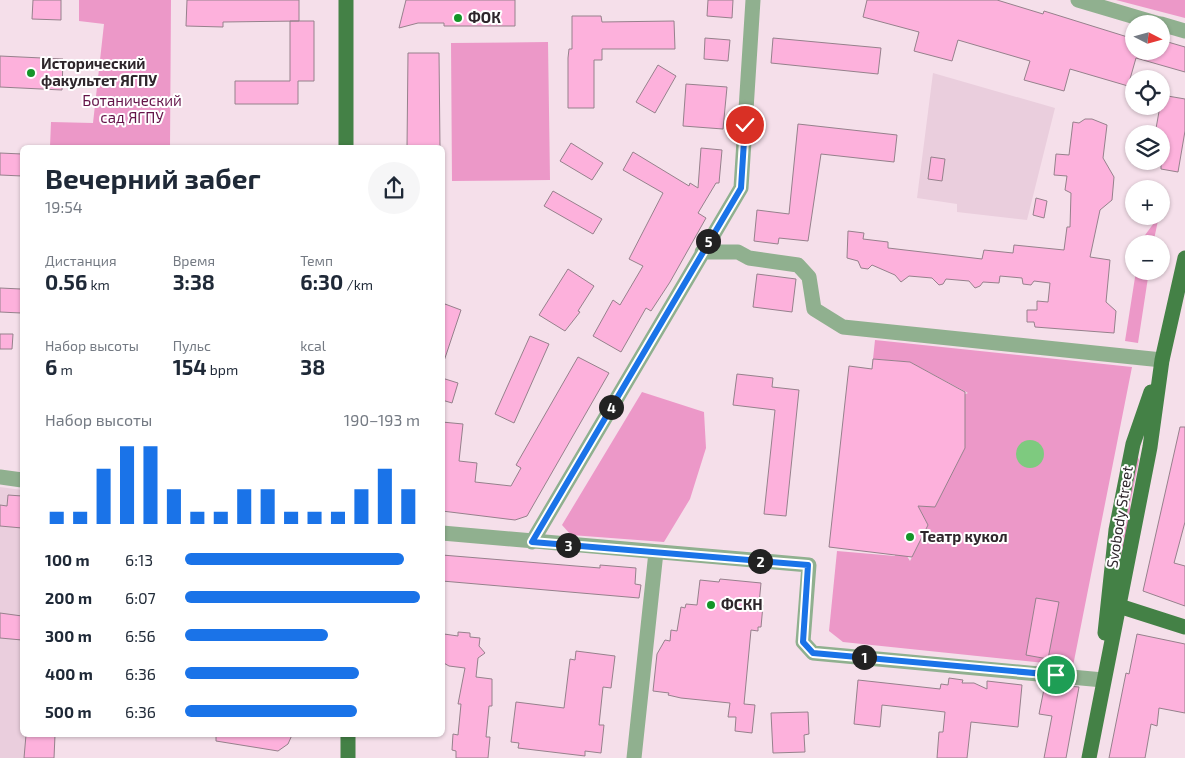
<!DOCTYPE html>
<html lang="ru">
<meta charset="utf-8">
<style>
body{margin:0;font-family:"Exo 2",sans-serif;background:#f6f6f7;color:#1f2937;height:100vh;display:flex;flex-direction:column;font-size:19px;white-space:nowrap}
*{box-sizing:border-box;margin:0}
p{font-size:16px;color:#747a83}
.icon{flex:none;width:28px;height:28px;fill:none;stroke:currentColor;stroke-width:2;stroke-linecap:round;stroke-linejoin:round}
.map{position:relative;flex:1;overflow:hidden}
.side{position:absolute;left:20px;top:145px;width:425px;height:592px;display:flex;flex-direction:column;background:#fff;border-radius:8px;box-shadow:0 1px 4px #0004}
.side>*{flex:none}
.needle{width:32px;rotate:96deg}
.buttons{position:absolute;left:1125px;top:15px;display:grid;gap:10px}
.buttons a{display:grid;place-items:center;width:45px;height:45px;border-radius:50%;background:#fff;box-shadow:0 1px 4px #0004;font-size:25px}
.pin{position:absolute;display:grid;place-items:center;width:42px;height:42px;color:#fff;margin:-21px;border:2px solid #fff;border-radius:50%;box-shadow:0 1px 5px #0007}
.km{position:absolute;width:25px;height:25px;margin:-12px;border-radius:50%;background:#222;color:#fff;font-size:14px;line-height:25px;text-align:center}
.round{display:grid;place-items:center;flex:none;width:52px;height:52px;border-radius:26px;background:#f6f6f7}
.summary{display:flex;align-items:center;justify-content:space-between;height:85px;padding:0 25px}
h1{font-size:28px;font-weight:700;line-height:38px}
.metrics{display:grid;grid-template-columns:repeat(3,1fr);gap:8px;height:85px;padding:5px 25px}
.metrics div{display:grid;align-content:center}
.metrics b{font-size:21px;font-weight:700}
.metrics small{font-size:14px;font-weight:400}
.metrics p{font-size:14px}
.chart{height:140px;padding:10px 25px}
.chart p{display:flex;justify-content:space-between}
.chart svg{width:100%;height:90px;margin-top:5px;stroke:#1a73e8;stroke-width:6}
ul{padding:0 25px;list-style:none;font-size:16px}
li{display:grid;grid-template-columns:80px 60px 1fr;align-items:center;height:38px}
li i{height:12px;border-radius:6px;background:#1a73e8}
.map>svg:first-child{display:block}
</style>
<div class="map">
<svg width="1185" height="758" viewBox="0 0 1185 758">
<rect width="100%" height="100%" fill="#f5dfea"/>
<path fill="#eacedd" d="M933,73L1055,108L1027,220L957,212V204L917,198Z
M0,487L22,490V735H55L54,758H0Z"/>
<path fill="#ec98c8" d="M79,0H171L170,147H50L51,122L93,123L104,24L79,21Z
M1116,0H1185V18Z
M548,42L550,180L452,181L451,43Z
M1159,216L1153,244H1140V242Z
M1136,271H1149L1138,343L1125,341Z
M875,340L1132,367L1073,666L843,642L829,631L837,551L895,556L896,548H902L910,561L928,525L917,504L935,507L965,448V407L952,406L951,400L968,393L910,362L873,359Z
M642,392L704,412L706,448L690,499L664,542L571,535L562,525Z
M1135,449L1139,460L1130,504L1132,522L1120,582L1119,530Z"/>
<path fill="#7eca7f" d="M1016 454a14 14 0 1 1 28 0a14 14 0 1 1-28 0Z"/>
<path fill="#fdb1dc" stroke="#96818c" d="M33,0H61V20L32,19Z
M187,0H299V21L223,22V27L186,26Z
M406,0H515V26H444V23H418L399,28Z
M708,0H733L732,18L707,16Z
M867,0H997L1043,14L1044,11L1134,39V51H1161V40L1185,47V72L1136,58L1128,86L1070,69L1064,91L1024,80L1030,61L958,40L952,61L914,51L919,32L863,17Z
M572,16H601L602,22L674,21L675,49H602V60H594V108H568V58L569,49H572Z
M290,21H314V81H298V104H235V81H290Z
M705,38L730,40L728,61L704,59Z
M773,38L881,48L878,74L771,63Z
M408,53H439L440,148H407Z
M0,56L63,59L62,90L0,87Z
M658,65L676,76L655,113L636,102Z
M686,84L727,87L723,129L683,126Z
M1162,95L1185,99V131L1178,172L1161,169V134H1155Z
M1085,119H1092L1107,125L1103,158L1114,177L1112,200L1100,210L1090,257L1110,260L1106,302L1116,311L1114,333L1035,327L1034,322H1027V310H1037V301L1048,302L1050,283L1034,281L1031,285L1023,284L1022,278L1000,276L999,283L983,282L980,286L975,288L969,281L946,279L943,284L939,285L932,278L909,276L901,282L895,275L872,265L868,269L861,268L858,261L847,258L848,231L864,233L863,239L888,242V248L982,259L984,250L1013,253L1014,245L1064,250L1067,227H1070L1071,193L1065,190L1067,176L1054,175L1056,154L1069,155L1073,122L1079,123Z
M798,124L897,135L894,162L821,154L808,241L779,238L778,244L754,241L757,210L789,214Z
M571,143L603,163L592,180L560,161Z
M701,148L722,150L719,183H716L698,213L706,218L670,282L651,311L646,308L621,352L593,336L613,300L620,305L643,266L629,259L663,193L623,170L633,152L689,186L690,183L698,188Z
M0,153L22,154V176L0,175Z
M931,157L945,159L942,181L928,179Z
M553,191L602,219L593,234L544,206Z
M1036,198L1047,201L1044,218L1033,215Z
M568,269L594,286L578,311L580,312L565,331L539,315Z
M757,274L796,279L792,312L753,307Z
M0,288L21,289V313L0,312Z
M445,304L461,310L444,361H442V310Z
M0,334H13L12,349H0Z
M530,336L549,344L514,423L495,414Z
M578,357L609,373L527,516L515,520L442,511V422L463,424L459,461L477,463L475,482L511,486L521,468L516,465Z
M873,359L910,362L965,392V448L935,507L918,506L928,525L912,557L829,547L849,366L872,369Z
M737,374L773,378L772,387L799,390L786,516L764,514L775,410L733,405Z
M442,378L458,383L452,403L442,400Z
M1180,427H1185V522L1174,563L1185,566V606L1143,591Z
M8,495L22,496V528L0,526V505L7,506Z
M442,555L600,568V565L636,568L635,584L641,585L639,598L442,581Z
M720,579L761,583L759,604L763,605L761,627H758V631L751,630L744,704L755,705L752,733L735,731L736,717H728L730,703L681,698L668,695L669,693L653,691L657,654L665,640L670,641L671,630L677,631L681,607L685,608L686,604L697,605L700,580L719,582Z
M1036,598L1059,602L1048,659L1026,655Z
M0,613L22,616V640L0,638Z
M458,632L470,633V637L480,638L479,646L485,653L478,658L476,677L492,679V706H489L486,737H490L488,758H456V751L452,750L453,734L458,735L461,704H458L465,668L449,666L442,662V643L444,634L458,636Z
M1137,634L1185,644V713L1159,708L1157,726L1151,724L1145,758H1109L1126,673L1129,674Z
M576,651L615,656L611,688L603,687L599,725H604L601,753L585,751V756L518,748L519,743L511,742L516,702L564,708L570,659L575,660Z
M949,678L963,680L962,683H974L987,689V681L1022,685L1018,727L971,722L967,758H937L939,732H943L945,712L882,705L880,727L854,724L858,680L940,689L941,684L948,685Z
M1045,684L1079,687L1066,758H1044L1052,716L1039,714Z
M808,712L809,734L804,735L805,752L773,753L771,713Z
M26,735H55L54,758H24Z
M216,735H292L288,744L278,751L216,741Z"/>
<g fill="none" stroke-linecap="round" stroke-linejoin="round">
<path stroke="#90b08f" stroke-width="15" d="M1078,0L1159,24
M1161,24L1185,31
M702,252H738L749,258L798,265L809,277L814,309L843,327L1162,360
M0,477L22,480
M442,533L809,565L803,642L813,653L1103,680
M532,542L741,188L753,0
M634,758L656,552"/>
<path stroke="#448146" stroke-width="15" d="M346,0V148
M1119,606L1185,627
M1105,633L1116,530L1133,444L1151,392
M348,735V758
M1089,758L1150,447L1162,360L1185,258"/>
</g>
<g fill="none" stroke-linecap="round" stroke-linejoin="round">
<g stroke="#fff" stroke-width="10">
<path id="route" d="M745,125L741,188L532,542L808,565L803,642L813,653L1056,675"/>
</g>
<use href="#route" stroke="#1a73e8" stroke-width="6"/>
</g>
<g fill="#149528" stroke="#fff" stroke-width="2">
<circle cx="458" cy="18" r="5"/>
<circle cx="31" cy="73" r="5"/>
<circle cx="910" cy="537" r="5"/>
<circle cx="711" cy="605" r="5"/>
</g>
<g text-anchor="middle" stroke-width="4" stroke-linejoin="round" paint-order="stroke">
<g font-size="15" font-weight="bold" fill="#2e262b" stroke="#fff" text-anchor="start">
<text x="468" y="23">ФОК</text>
<text x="41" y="69">Исторический<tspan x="41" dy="17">факультет ЯГПУ</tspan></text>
<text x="920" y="542">Театр кукол</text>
<text x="721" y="610">ФСКН</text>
</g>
<g font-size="15" fill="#641349" stroke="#fff">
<text x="132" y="106">Ботанический<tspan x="132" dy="17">сад ЯГПУ</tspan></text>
</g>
<g font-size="15" fill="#2e262b" stroke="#fff">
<text transform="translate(1120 517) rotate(-81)" y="5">Svobody Street</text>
</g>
</g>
</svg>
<div class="buttons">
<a><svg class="needle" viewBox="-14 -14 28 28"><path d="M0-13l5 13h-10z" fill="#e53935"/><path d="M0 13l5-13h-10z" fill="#747a83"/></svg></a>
<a><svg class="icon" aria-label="locate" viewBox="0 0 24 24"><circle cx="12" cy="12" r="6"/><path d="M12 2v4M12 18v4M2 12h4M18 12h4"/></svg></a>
<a><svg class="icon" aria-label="layers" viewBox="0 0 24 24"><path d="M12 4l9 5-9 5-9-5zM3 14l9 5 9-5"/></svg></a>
<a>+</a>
<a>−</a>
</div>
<div class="pin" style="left:1056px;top:675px;background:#1e9e55"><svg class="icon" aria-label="arrive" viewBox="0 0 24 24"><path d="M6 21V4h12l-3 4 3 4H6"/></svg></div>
<div class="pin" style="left:745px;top:125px;background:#d93025"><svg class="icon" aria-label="check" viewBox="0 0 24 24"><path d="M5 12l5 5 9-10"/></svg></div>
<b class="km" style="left:864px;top:657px">1</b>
<b class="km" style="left:760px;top:561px">2</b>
<b class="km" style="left:568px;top:545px">3</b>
<b class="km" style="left:611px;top:407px">4</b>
<b class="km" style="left:708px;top:241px">5</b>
<section class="side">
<div class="summary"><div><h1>Вечерний забег</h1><p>19:54</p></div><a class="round"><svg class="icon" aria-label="share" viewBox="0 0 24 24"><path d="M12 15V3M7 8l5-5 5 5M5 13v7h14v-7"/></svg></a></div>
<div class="metrics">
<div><p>Дистанция</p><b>0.56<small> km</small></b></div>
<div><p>Время</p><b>3:38</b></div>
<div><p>Темп</p><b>6:30<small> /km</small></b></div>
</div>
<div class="metrics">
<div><p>Набор высоты</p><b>6<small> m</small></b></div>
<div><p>Пульс</p><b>154<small> bpm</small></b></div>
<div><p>kcal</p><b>38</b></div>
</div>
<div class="chart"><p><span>Набор высоты</span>190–193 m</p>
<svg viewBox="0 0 160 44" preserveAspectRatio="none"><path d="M5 44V38M15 44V38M25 44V17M35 44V6M45 44V6M55 44V27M65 44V38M75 44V38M85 44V27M95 44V27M105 44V38M115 44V38M125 44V38M135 44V27M145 44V17M155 44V27"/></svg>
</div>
<ul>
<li><b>100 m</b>6:13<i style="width:93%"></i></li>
<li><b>200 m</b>6:07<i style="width:100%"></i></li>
<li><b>300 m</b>6:56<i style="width:61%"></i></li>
<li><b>400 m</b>6:36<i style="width:74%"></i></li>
<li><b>500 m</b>6:36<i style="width:73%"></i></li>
</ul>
</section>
</div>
